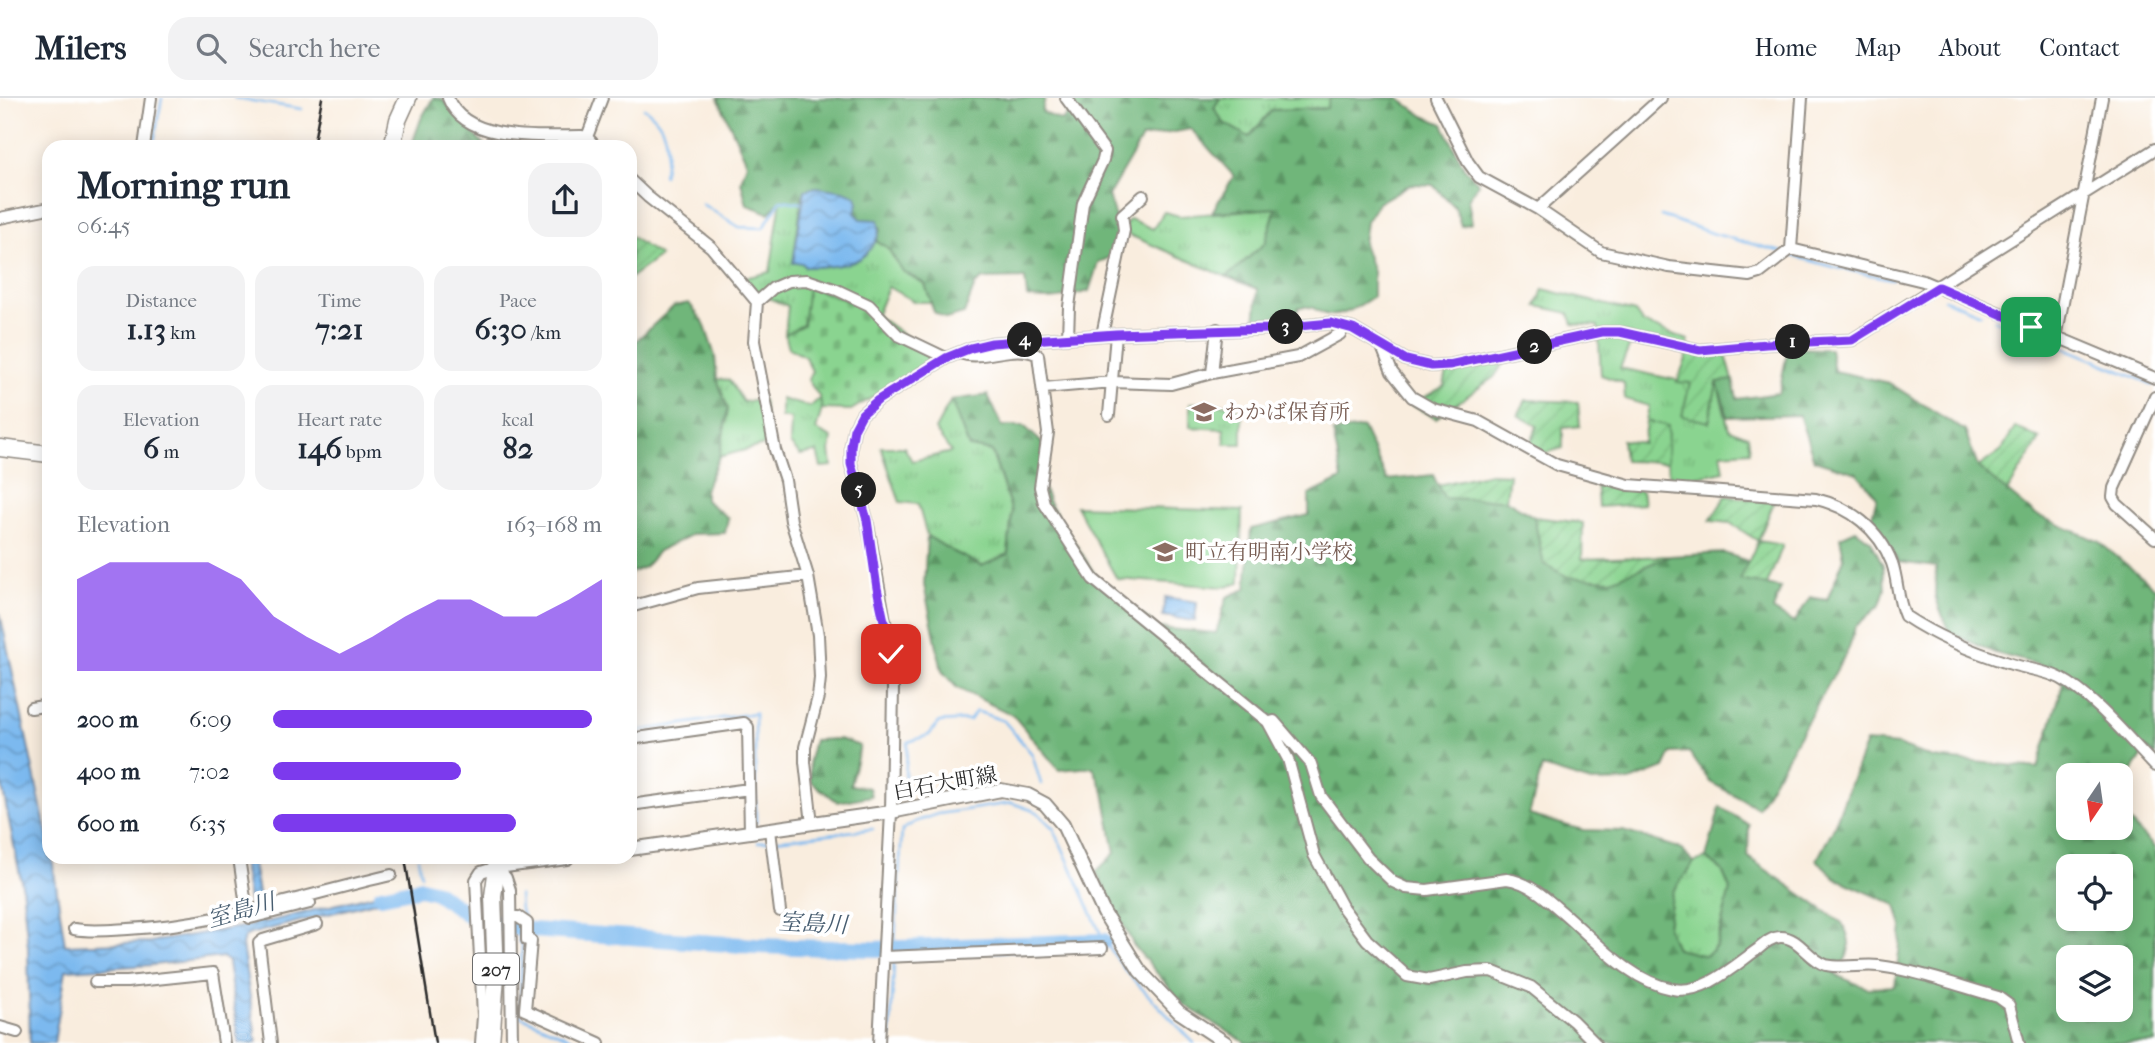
<!DOCTYPE html>
<meta charset="utf-8">
<style>
body{margin:0;font-family:"IM FELL French Canon","Noto Serif JP",serif;background:#f2f2f3;color:#1f2937;height:100vh;display:flex;flex-direction:column;font-size:26px;white-space:nowrap}
*{box-sizing:border-box;margin:0}
p{font-size:23px;color:#747a83}
.icon{flex:none;width:38px;height:38px;fill:none;stroke:currentColor;stroke-width:2;stroke-linecap:round;stroke-linejoin:round}
.map{position:relative;flex:1;overflow:hidden}
.panel{position:absolute;left:42px;top:42px;width:595px;height:724px;display:flex;flex-direction:column;background:#fff;border-radius:21px;box-shadow:0 4px 18px #0003}
.panel>*{flex:none}
.needle{width:46px;rotate:193deg}
.fabs{position:absolute;left:2056px;top:665px;display:grid;gap:14px}
.fabs a{display:grid;place-items:center;width:77px;height:77px;border-radius:14px;background:#fff;box-shadow:0 4px 18px #0003;font-size:35px}
.pin{position:absolute;display:grid;place-items:center;width:60px;height:60px;color:#fff;margin:-30px;border-radius:14px;box-shadow:0 4px 10px #0006}
.km{position:absolute;width:35px;height:35px;margin:-18px;border-radius:50%;background:#222;color:#fff;font-size:19px;line-height:35px;text-align:center}
.round{display:grid;place-items:center;flex:none;width:74px;height:74px;border-radius:21px;background:#f2f2f3}
.headline{display:flex;align-items:center;justify-content:space-between;height:119px;padding:0 35px}
h1{font-size:38px;font-weight:700;line-height:52px}
.metrics{display:grid;grid-template-columns:repeat(3,1fr);gap:10px;height:119px;padding:7px 35px}
.metrics div{display:grid;align-content:center;border-radius:18px;background:#f2f2f3;text-align:center}
.metrics b{font-size:30px;font-weight:700}
.metrics small{font-size:19px;font-weight:400}
.metrics p{font-size:19px}
.chart{height:196px;padding:14px 35px}
.chart p{display:flex;justify-content:space-between}
.chart svg{width:100%;height:126px;margin-top:7px;fill:#7c3aed;opacity:.7}
ul{padding:0 35px;list-style:none;font-size:23px}
li{display:grid;grid-template-columns:112px 84px 1fr;align-items:center;height:52px}
li i{height:18px;border-radius:9px;background:#7c3aed}
header{display:flex;align-items:center;gap:42px;box-sizing:border-box;height:98px;padding:0 35px;background:#fff;border-bottom:2px solid #e0e1e3}
header strong{font-size:33px}
nav{display:flex;gap:38px;margin-inline-start:auto;font-size:24px}
.search{width:490px;height:63px;background:#f2f2f3;display:flex;align-items:center;gap:18px;box-sizing:border-box;padding:0 24px;border-radius:21px;color:#747a83;font-size:26px}
.map>svg:first-child{display:block}
</style>
<header>
<strong>Milers</strong>
<div class="search"><svg class="icon" aria-label="search" viewBox="0 0 24 24"><circle cx="10" cy="10" r="6"/><path d="M15 15l6 6"/></svg>Search here</div>
<nav><a>Home</a><a>Map</a><a>About</a><a>Contact</a></nav>
</header>
<div class="map">
<svg width="2155" height="945" viewBox="0 0 2155 945">
<defs>
<pattern id="grass-tufts" width="24" height="20" patternUnits="userSpaceOnUse" patternTransform="scale(1.75)"><rect width="24" height="20" fill="#8ad490"/><path d="M3 7l-1-3M5 7V3M7 7l1-3M15 17l-1-3M17 17v-4M19 17l1-3" fill="none" stroke="#77b67c"/></pattern>
<pattern id="forest-firs" width="22" height="20" patternUnits="userSpaceOnUse" patternTransform="scale(1.75)"><rect width="22" height="20" fill="#6fb67a"/><path d="M5 1l3.5 6h-7zM16 11l3.5 6h-7z" fill="#5b9464"/></pattern>
<pattern id="cemetery-stones" width="16" height="16" patternUnits="userSpaceOnUse" patternTransform="scale(1.75)"><rect width="16" height="16" fill="#8ad490"/><path d="M2 7V4a2 2 0 0 1 4 0v3zM10 15v-3a2 2 0 0 1 4 0v3z" fill="#77b67c"/></pattern>
<pattern id="garden-furrows" width="10" height="10" patternUnits="userSpaceOnUse" patternTransform="scale(1.75)"><rect width="10" height="10" fill="#8ad490"/><path d="M-1 1l2-2M0 10L10 0M9 11l2-2" fill="none" stroke="#77b67c"/></pattern>
<pattern id="water-waves" width="16" height="10" patternUnits="userSpaceOnUse" patternTransform="scale(1.75)"><rect width="16" height="10" fill="#7cb9ef"/><path d="M0 5q4-4 8 0t8 0" fill="none" stroke="#6697c2"/></pattern>
</defs>
<rect width="100%" height="100%" fill="#fff"/>
<filter id="ink" filterUnits="userSpaceOnUse"><feTurbulence type="fractalNoise" baseFrequency=".0143" numOctaves="2"/><feDisplacementMap in="SourceGraphic" scale="14" xChannelSelector="R" yChannelSelector="G"/><feConvolveMatrix kernelMatrix="1 2 1 2 8 2 1 2 1" color-interpolation-filters="sRGB"/></filter>
<filter id="wash" filterUnits="userSpaceOnUse"><feTurbulence type="fractalNoise" baseFrequency=".00686" numOctaves="4" result="noise"/><feDisplacementMap in="SourceGraphic" scale="28" xChannelSelector="R" yChannelSelector="G"/><feGaussianBlur stdDeviation="1.57" result="paint"/><feColorMatrix in="noise" values="0 0 0 0 0 0 0 0 0 0 0 0 0 0 0 0 0 1.4 0 .05"/><feComposite in="paint" operator="in"/></filter>
<g filter="url(#wash)">
<rect width="100%" height="100%" fill="#f9edde"/>
<path fill="url(#grass-tufts)" stroke="#5a805e" stroke-width="2" d="M1220,0H1330L1328,10L1272,12L1249,39L1224,25L1214,10Z
M781,102L801,105L793,165H802L805,169H823L856,163L876,143L887,149L903,173L925,186L931,204H915L888,189L876,218L803,227L785,236L788,208L756,195L744,180L770,174Z
M1276,110L1265,145L1227,179L1120,133L1130,121L1153,131L1164,114L1180,118Z
M1543,191L1635,214L1643,225L1688,242L1689,253L1633,240L1620,270L1691,285L1709,324L1717,284L1729,331L1748,338L1750,353L1721,355L1724,373L1671,384L1667,364V329L1646,323L1649,308L1625,301L1624,285L1601,277L1598,228L1573,226L1569,215L1537,208Z
M717,281L729,282L743,304L763,302L768,346L719,359L728,311Z
M820,300L822,311L816,332L832,340L830,353L832,368L821,369L817,354L800,357L790,346L791,321L781,319V301L810,309Z
M951,302L969,348L991,353L1012,414L1008,457L982,468L952,453L927,438L918,406L900,404L881,349H904L912,363L951,354L935,332Z
M1190,305L1234,307L1242,319V346H1225L1224,331L1190,329Z
M1706,760L1722,772L1730,791L1716,847L1706,858L1676,851L1667,828L1673,794L1694,764Z"/>
<path fill="url(#forest-firs)" stroke="#4d7052" stroke-width="2" fill-rule="evenodd" d="M433,0L443,2L486,49H415L412,46L421,21Z
M718,0H1045L1042,14L1062,23L1075,7L1063,0H1220L1214,10L1224,25L1249,39L1272,12L1327,10L1330,0H1398L1424,18L1443,26L1464,70L1479,86L1468,101L1472,125L1461,128L1455,109L1433,87L1411,86L1378,105L1366,124L1363,145L1373,174V199C1361,206 1341,222 1325,216C1311,211 1318,208 1299,209L1293,222L1255,225L1258,191L1227,179L1265,145L1276,110L1212,114L1234,78L1191,31L1142,40L1108,98L1120,133L1112,158L1098,165L1089,193C1069,199 1048,204 1027,199L1025,180L983,181L975,187L964,216L946,221L934,214L925,186L902,173L887,149L876,143L881,130L861,121L855,115L858,105L805,92L801,105L781,102L769,115L747,107L741,83L747,65Z
M689,205L704,225L715,258L717,281L728,311L719,359L705,391V402L728,420L725,435L693,436L658,453L645,469L630,475V246L636,243L674,208Z
M1788,250L1830,251L1834,273L1889,285L1965,333L1978,369L2034,416L2098,443L2155,490V658L2147,651L2121,690V677H2068V730H2121V715L2155,750V945H1246L1183,906L1134,848L1096,774L1115,755L1104,694L1093,669L1059,672L1013,617L957,590L942,573L924,487L927,438L952,453L982,468L1008,456L1012,414L992,353L969,349L951,302L988,297L1002,328H1024L1043,346V389L1049,404L1096,478L1158,530L1216,535L1227,499L1246,491L1251,431L1309,417V397L1342,381L1333,334L1363,330L1387,382L1433,377L1444,400L1506,402L1534,419L1544,466L1611,482L1670,458L1724,455L1748,463L1741,482L1781,490L1773,512L1794,525L1810,499L1827,502L1844,460L1840,439L1856,432L1871,443L1883,467L1885,491L1880,507L1855,529L1849,550L1758,710L1710,684L1689,654L1671,655L1664,670L1630,683L1591,684L1542,669L1529,717L1583,732L1623,733L1679,750L1694,764L1673,794L1667,828L1676,851L1706,858L1717,847L1730,791L1722,772L1706,760L1720,709L1749,727L1748,759L1842,825C1855,847 1849,859 1835,877L1867,890L1895,888L1902,829L1896,807L1837,781L1817,762L1833,731L1866,644L1898,647L1933,660L2038,670L2063,586L2055,571L1995,555L1949,534L1935,498L1936,469L1898,464L1871,422L1877,399L1857,375L1814,362L1799,317L1728,319L1717,284L1733,282L1737,301L1779,295ZM2068,768H2121V821H2068ZM2068,859H2121V912H2068Z
M839,641L860,648L850,687L869,690L871,698L838,704L811,684L809,662L814,642Z"/>
<path fill="url(#cemetery-stones)" stroke="#5a805e" stroke-width="2" d="M808,189L863,208L937,261L851,312L822,311L820,300L808,282L812,273L805,259L789,250L785,236L803,227Z"/>
<path fill="url(#garden-furrows)" stroke="#5a805e" stroke-width="2" d="M630,138L660,158L630,180Z
M1689,253L1726,257L1733,282L1717,284L1709,324L1682,318L1690,285L1677,284Z
M1508,259L1494,279L1436,320L1411,307L1444,288L1447,274Z
M1526,302L1578,304L1580,328L1563,330V350L1545,355L1530,347L1537,328L1518,317Z
M1646,323L1668,328L1667,364L1624,363L1622,342L1643,345Z
M2015,329L2040,341L2007,394L1978,369L2001,353Z
M1490,375L1509,376L1506,402L1444,400L1438,387Z
M1596,382L1642,393L1644,406L1598,409Z
M1726,398L1774,404L1758,443L1783,447L1767,487L1740,482L1758,443L1730,425L1710,423Z
M1534,419L1583,425L1582,461L1670,458L1611,482L1568,479L1544,466Z"/>
<path fill="#8ad490" stroke="#5a805e" stroke-width="2" d="M1076,408L1242,413L1240,484L1224,489L1117,481Z"/>
<path fill="url(#water-waves)" stroke="#54728d" stroke-width="2" d="M816,89L844,93L856,98L858,105L855,115L861,121L878,122C883,138 870,156 855,163C841,169 820,169 805,169L802,165H793L805,92Z
M1165,499L1197,504L1195,523L1163,518Z
M0,515L49,746V760H52L65,847L150,844L253,827L242,760H252L263,825L401,790L402,797L250,836L244,840L242,847L257,945H239L228,864L223,859L153,867L66,872L54,945H30L28,850L22,787L0,678Z"/>
<g fill="none" stroke-linecap="round" stroke-linejoin="round">
<path stroke="#7cb9ef" stroke-width="2.5" d="M234,0L302,11
M644,10C669,27 669,49 663,77
M153,49L162,0
M702,106L739,129L763,130L781,102L801,105
M1661,118L1715,136L1782,154
M1790,157L1841,171L1892,181
M1944,201L1981,216
M1995,222L2022,233
M2034,237L2154,287
M630,634L755,615L756,725
M903,698L908,644L929,637L939,624L970,622L976,613L1004,623L1032,656L1041,686
M775,742L873,731
M758,744L769,743
M418,760L421,777
M519,797L520,812L523,817
M519,831V844L522,847L520,918L582,945
M894,857L902,732L915,724L938,716L1012,705L1037,714L1054,731L1104,843L1128,876L1194,945
M890,945L894,864"/>
<path stroke="#7cb9ef" stroke-width="16" d="M381,798L421,790L436,794L467,816L519,831L756,848L873,851L1104,843"/>
</g>
</g>
<g filter="url(#ink)">
<g fill="none" stroke-linecap="round" stroke-linejoin="round">
<g stroke="#928c84" stroke-width="14">
<path id="minor" d="M448,0C465,45 543,38 581,38L587,39L596,49
M1066,0L1105,53L1103,62L1083,105L1069,209L1068,239
M1436,0L1468,64L1479,79L1538,111L1601,154L1669,169L1750,178L1760,175L1791,151L1802,0
M587,39L602,0
M144,49L151,0
M630,82L648,99L711,149L757,204L754,243L775,352L785,382L791,423L808,478L818,537L820,580L818,599L805,649V664L812,726
M1538,111L1661,0
M0,120L49,110
M1791,151L1923,183L2155,280
M757,204L773,190L789,183L807,182L837,192L869,207L898,237L946,260
M1102,237L1124,132L1122,117L1143,98
M2056,240L2102,0
M1382,249L1392,274L1412,299L1433,311L1478,323L1557,367L1629,387L1816,401C1850,409 1879,431 1892,465C1898,482 1897,501 1905,518C1935,538 1973,554 2008,565C2025,571 2044,572 2060,580C2093,597 2129,641 2155,668
M960,255C984,264 1014,244 1038,257L1048,335L1040,389L1044,405L1093,481L1268,624L1288,661L1314,757L1343,810L1367,842L1407,878L1429,882L1467,874L1491,873L1531,889L1573,923L1595,945
M1212,275L1217,231
M1044,290L1112,284L1171,286L1212,275L1298,259L1340,236L1345,229
M2155,299L2114,390L2113,399L2117,406L2155,440
M1109,317L1116,236
M630,509L698,490L808,478
M31,610L49,607
M1270,624L1274,623L1311,666L1321,698L1368,760L1393,784L1406,790L1427,792L1507,781C1528,784 1545,799 1561,813C1594,841 1629,883 1673,891C1704,897 1735,867 1758,851C1765,845 1772,839 1781,839C1799,839 1809,862 1826,867C1843,871 1862,866 1879,868C1919,873 1959,888 1998,899L2009,907L2019,945
M630,641L744,625L748,629L750,734
M630,707L749,691
M770,732L780,813
M239,760L247,814
M512,819H518L527,825V842L531,843L525,912L599,945
M250,820L310,805
M74,831C91,834 110,832 128,831C218,827 304,797 391,777
M884,859L1102,850
M95,884H127L213,875L224,945
M0,929L17,934
M271,945L259,845L263,842L317,826
M481,945L483,918L476,782L481,774L497,769L506,780L510,792L512,945
M879,945L891,714L893,590L891,557L867,422L851,366V348L854,331L862,316L878,302L946,260L971,250L992,245L1116,236L1267,231L1331,225L1353,231L1406,262L1431,268L1449,267L1602,234H1620L1700,252L1766,246L1852,242L2155,51"/>
</g>
<g stroke="#928c84" stroke-width="16">
<path id="major" d="M630,751L891,714L1001,692L1028,697L1045,706L1063,727L1104,815L1140,873L1179,914L1226,945
M497,769L567,760"/>
</g>
<g stroke="#928c84" stroke-width="19">
<path id="highway" d="M392,49L398,22L408,0
M0,350L49,356
M491,945L496,878L493,798L497,769L496,760"/>
</g>
<use href="#minor" stroke="#fff" stroke-width="10"/>
<use href="#major" stroke="#fff" stroke-width="12"/>
<use href="#highway" stroke="#fff" stroke-width="16"/>
<path stroke="#2b2b2b" stroke-width="2.5" d="M313,49L322,0
M405,760L435,945"/>
</g>
</g>
<g fill="none" stroke-linecap="round" stroke-linejoin="round" filter="url(#ink)">
<g stroke="#fff" stroke-width="14">
<path id="route" d="M891,556L877,490L867,422L851,366V348L854,331L862,316L878,302L946,260L971,250L992,245L1116,236L1267,231L1331,225L1353,231L1406,262L1431,268L1449,267L1602,234H1620L1700,252L1766,246L1852,242L1938,189L2031,229"/>
</g>
<use href="#route" stroke="#7c3aed" stroke-width="9"/>
</g>
<defs>
<g id="school-bare" transform="scale(1.89)"><path d="M0-5L7-2L0 1L-7-2ZM-4 1L0 2.5L4 1V4Q0 6-4 4Z" fill="#8d6e63" stroke="#fff" stroke-width="2.5" paint-order="stroke"/></g>
</defs>
<g fill-rule="evenodd">
<use href="#school-bare" x="1204" y="314"/>
<use href="#school-bare" x="1165" y="454"/>
</g>
<g text-anchor="middle" stroke-width="7" stroke-linejoin="round" paint-order="stroke">
<rect fill="#fff" stroke="#6b6b6b" stroke-width="2" x="473" y="855.5" width="46" height="31" rx="5"/>
<g font-size="19" font-weight="bold" fill="#2b2b2b">
<text x="496" y="878">207</text>
</g>
<g font-size="21" fill="#785e54" stroke="#fff" text-anchor="start">
<text x="1224" y="321">わかば保育所</text>
<text x="1185" y="461">町立有明南小学校</text>
</g>
<g font-size="21" fill="#2b2b2b" stroke="#fff">
<text transform="translate(945 685) rotate(-10)" y="7">白石大町線</text>
</g>
<g font-size="23" font-style="italic" fill="#475d70" stroke="#fff">
<text transform="translate(241 812) rotate(-16)" y="8">室島川</text>
<text transform="translate(813 825) rotate(3)" y="8">室島川</text>
</g>
</g>
</svg>
<div class="fabs">
<a><svg class="needle" viewBox="-14 -14 28 28"><path d="M0-13l5 13h-10z" fill="#e53935"/><path d="M0 13l5-13h-10z" fill="#747a83"/></svg></a>
<a><svg class="icon" aria-label="locate" viewBox="0 0 24 24"><circle cx="12" cy="12" r="6"/><path d="M12 2v4M12 18v4M2 12h4M18 12h4"/></svg></a>
<a><svg class="icon" aria-label="layers" viewBox="0 0 24 24"><path d="M12 4l9 5-9 5-9-5zM3 14l9 5 9-5"/></svg></a>
</div>
<div class="pin" style="left:2031px;top:229px;background:#1e9e55"><svg class="icon" aria-label="arrive" viewBox="0 0 24 24"><path d="M6 21V4h12l-3 4 3 4H6"/></svg></div>
<div class="pin" style="left:891px;top:556px;background:#d93025"><svg class="icon" aria-label="check" viewBox="0 0 24 24"><path d="M5 12l5 5 9-10"/></svg></div>
<b class="km" style="left:1793px;top:244px">1</b>
<b class="km" style="left:1535px;top:249px">2</b>
<b class="km" style="left:1286px;top:229px">3</b>
<b class="km" style="left:1025px;top:242px">4</b>
<b class="km" style="left:859px;top:392px">5</b>
<section class="panel">
<div class="headline"><div><h1>Morning run</h1><p>06:45</p></div><a class="round"><svg class="icon" aria-label="share" viewBox="0 0 24 24"><path d="M12 15V3M7 8l5-5 5 5M5 13v7h14v-7"/></svg></a></div>
<div class="metrics">
<div><p>Distance</p><b>1.13<small> km</small></b></div>
<div><p>Time</p><b>7:21</b></div>
<div><p>Pace</p><b>6:30<small> /km</small></b></div>
</div>
<div class="metrics">
<div><p>Elevation</p><b>6<small> m</small></b></div>
<div><p>Heart rate</p><b>146<small> bpm</small></b></div>
<div><p>kcal</p><b>82</b></div>
</div>
<div class="chart"><p><span>Elevation</span>163–168 m</p>
<svg viewBox="0 0 160 44" preserveAspectRatio="none"><path d="M0 44V12L10 6L20 6L30 6L40 6L50 12L60 25L70 32L80 38L90 32L100 25L110 19L120 19L130 25L140 25L150 19L160 12V44z"/></svg>
</div>
<ul>
<li><b>200 m</b>6:09<i style="width:97%"></i></li>
<li><b>400 m</b>7:02<i style="width:57%"></i></li>
<li><b>600 m</b>6:35<i style="width:74%"></i></li>
</ul>
</section>
</div>
